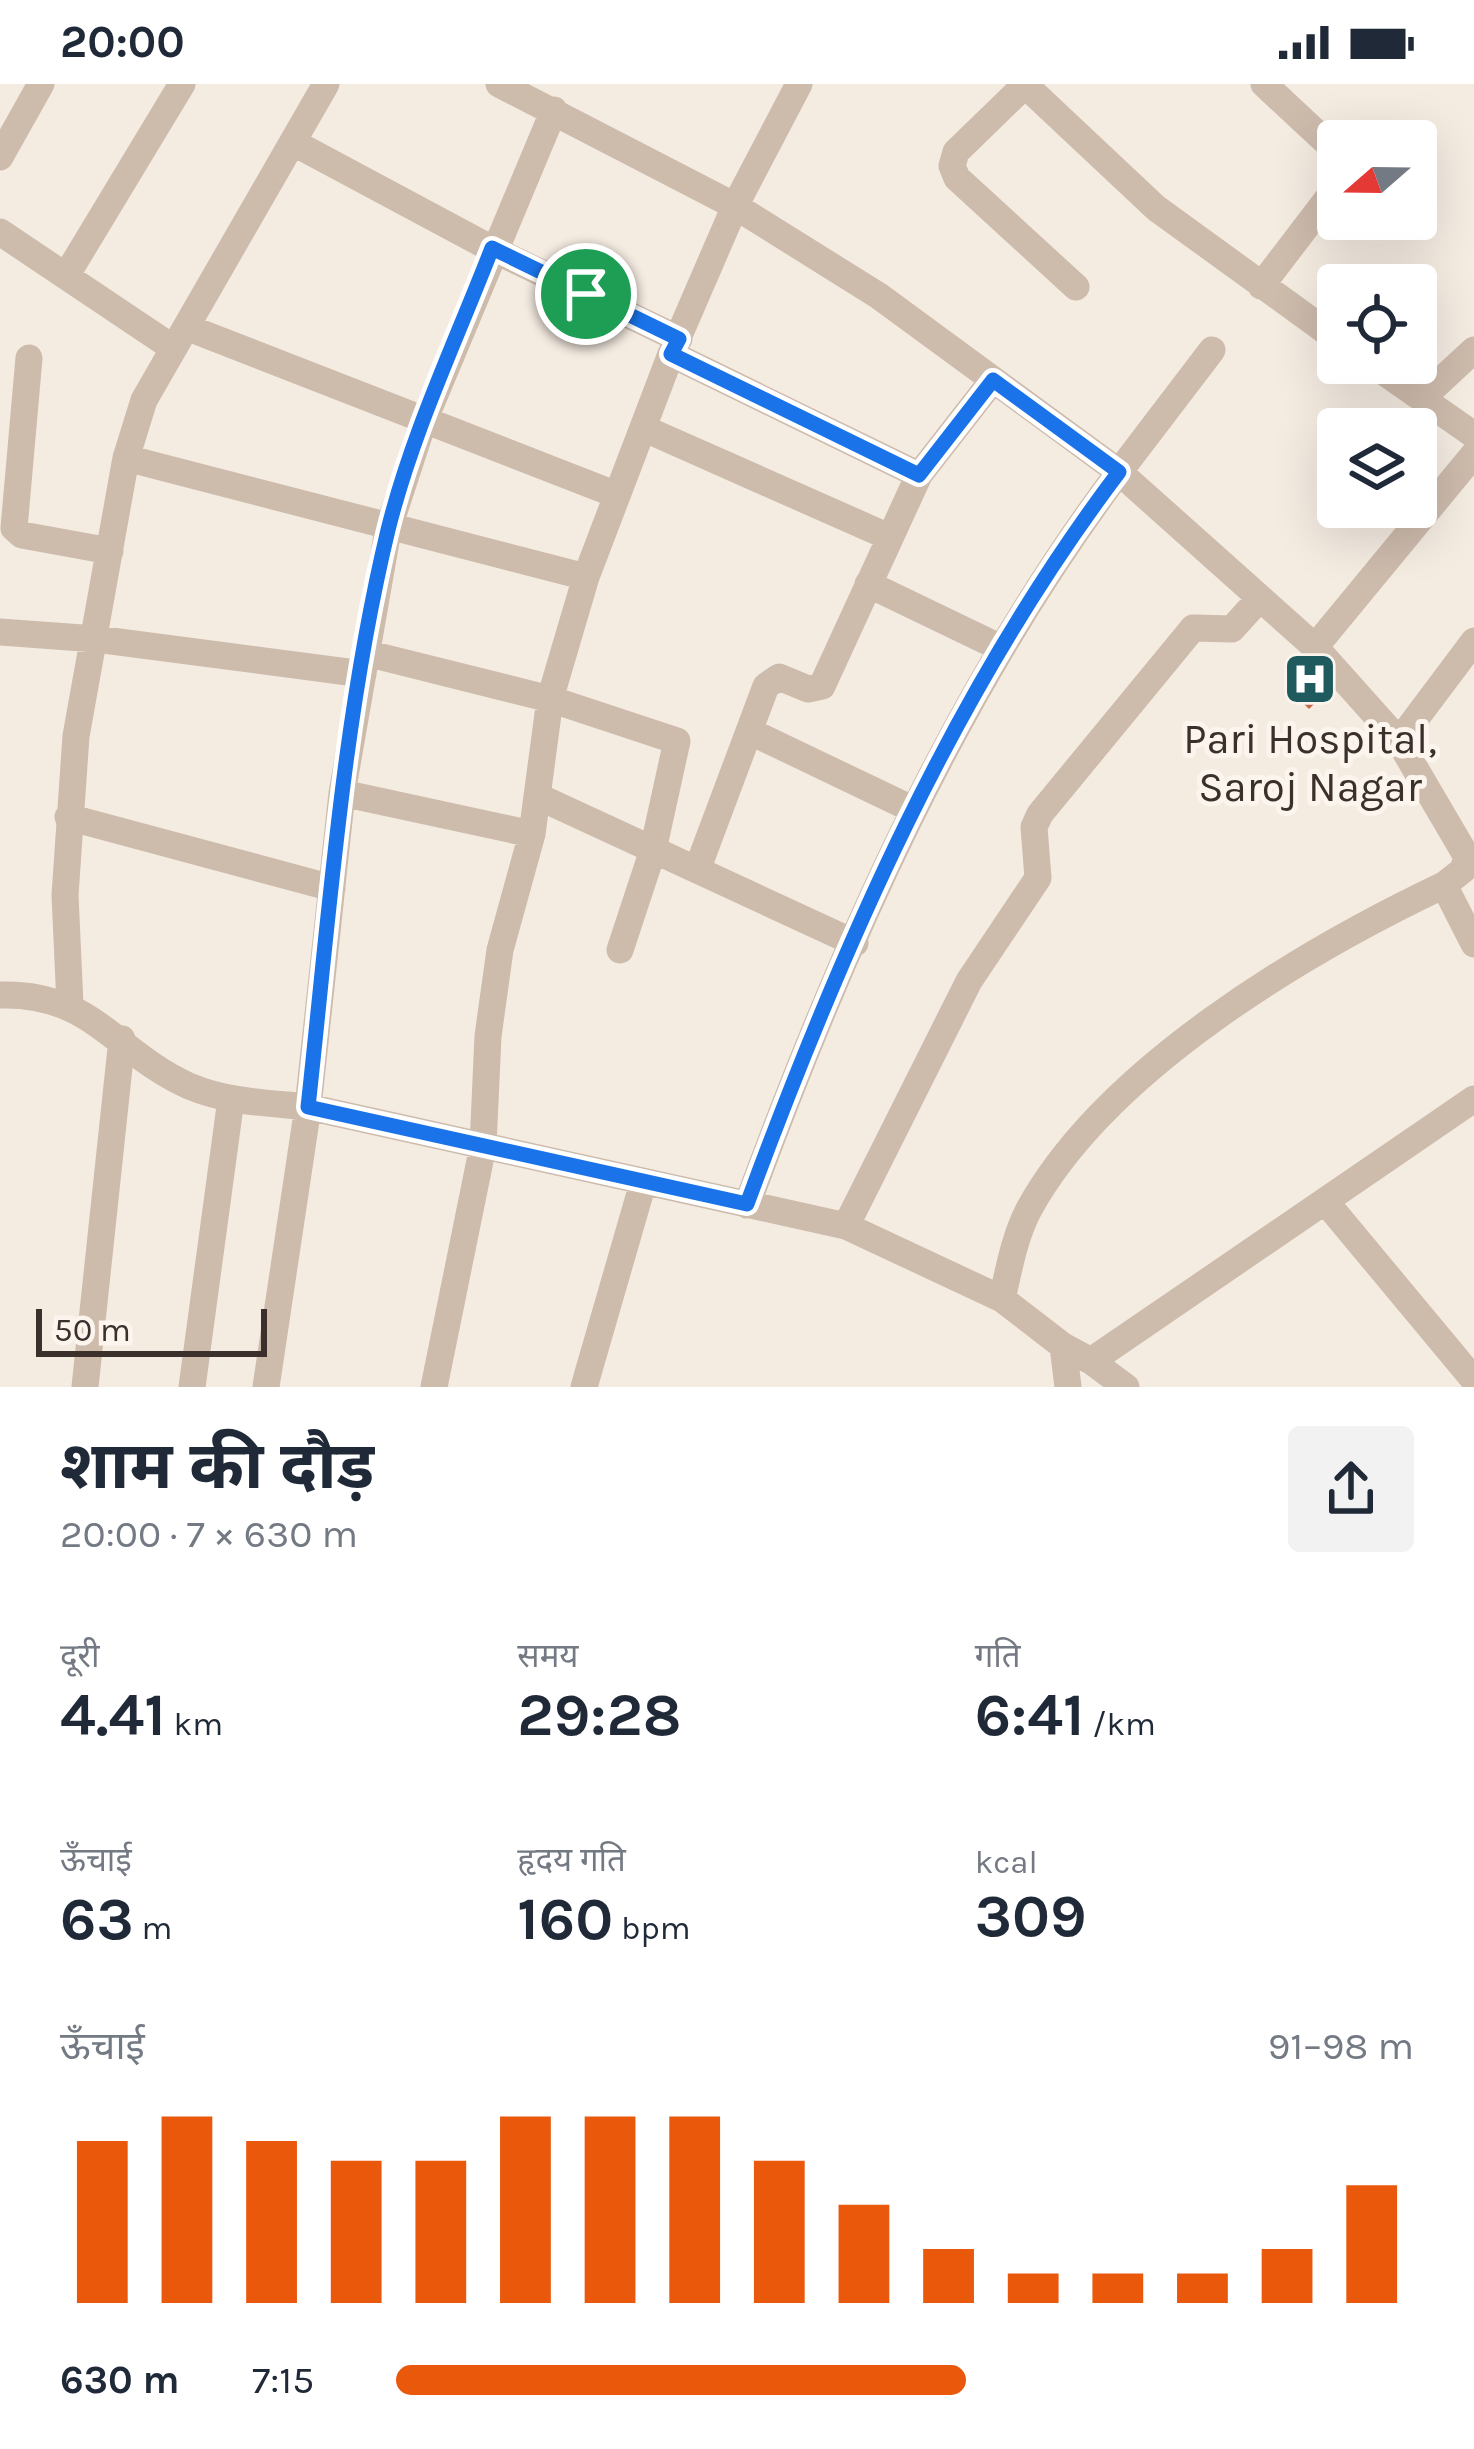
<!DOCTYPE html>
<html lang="hi">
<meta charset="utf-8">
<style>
body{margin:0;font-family:Karla,"Noto Sans Devanagari",sans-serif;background:#f2f2f3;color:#1f2937;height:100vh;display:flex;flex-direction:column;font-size:45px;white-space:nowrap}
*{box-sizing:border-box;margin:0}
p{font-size:39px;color:#747a83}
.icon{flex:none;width:66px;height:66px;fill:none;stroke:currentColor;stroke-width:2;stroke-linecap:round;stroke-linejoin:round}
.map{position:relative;height:1303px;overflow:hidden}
.sheet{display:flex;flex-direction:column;background:#fff;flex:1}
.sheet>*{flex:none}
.needle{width:78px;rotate:250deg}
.tools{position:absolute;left:1317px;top:36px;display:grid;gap:24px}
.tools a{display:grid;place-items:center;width:120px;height:120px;border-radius:12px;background:#fff;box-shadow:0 12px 48px #0002;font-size:60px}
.scale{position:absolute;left:36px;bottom:30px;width:231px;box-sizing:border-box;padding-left:12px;border:6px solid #3b302b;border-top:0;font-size:33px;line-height:42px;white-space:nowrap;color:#3b302b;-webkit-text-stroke:9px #fbf5ee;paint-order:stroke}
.pin{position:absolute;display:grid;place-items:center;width:102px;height:102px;color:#fff;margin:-51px;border:6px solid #fff;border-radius:50%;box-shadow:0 3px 12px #0007}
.round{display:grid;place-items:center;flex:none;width:126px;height:126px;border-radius:12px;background:#f2f2f3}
.head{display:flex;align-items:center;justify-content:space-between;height:204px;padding:0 60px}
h1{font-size:66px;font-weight:700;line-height:90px}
.stats{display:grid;grid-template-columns:repeat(3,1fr);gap:18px;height:204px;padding:12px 60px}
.stats div{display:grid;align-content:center}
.stats b{font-size:60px;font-weight:700}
.stats small{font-size:33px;font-weight:400}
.stats p{font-size:33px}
.chart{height:336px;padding:24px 60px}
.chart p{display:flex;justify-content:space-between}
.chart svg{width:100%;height:216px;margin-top:12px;stroke:#ea580c;stroke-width:6}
ul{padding:0 60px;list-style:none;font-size:39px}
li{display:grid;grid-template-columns:192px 144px 1fr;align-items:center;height:90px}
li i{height:30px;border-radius:15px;background:#ea580c}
.status{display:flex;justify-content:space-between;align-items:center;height:84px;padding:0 60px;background:#fff;direction:ltr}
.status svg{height:33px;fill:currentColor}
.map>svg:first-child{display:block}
</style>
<div class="status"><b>20:00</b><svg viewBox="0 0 49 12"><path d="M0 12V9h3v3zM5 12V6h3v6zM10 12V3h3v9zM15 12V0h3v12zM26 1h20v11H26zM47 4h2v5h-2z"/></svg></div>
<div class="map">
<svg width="1474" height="1303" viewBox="0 0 1474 1303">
<rect width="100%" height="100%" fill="#f4ebe1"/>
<path fill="#c8694b" d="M1312,574L1336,599L1309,625L1285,601Z"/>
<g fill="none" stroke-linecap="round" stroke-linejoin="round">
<path stroke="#cdbbac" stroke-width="27" d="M499,0L735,122L879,212L1119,388C955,607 841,865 747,1121
M1024,0L1156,124L1338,256
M1264,0L1338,69
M1025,1L956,68L952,82L957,94L1076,203
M296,60L492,165L679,255
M0,73L41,0
M0,148L173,264
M66,192L182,0
M1261,202L1338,101
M186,243L617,411
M1212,266L1119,388L1315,563L1399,657L1474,557
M671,270L919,391
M29,274L14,444L22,451L110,467
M1371,279L1474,351
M1422,314L1474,266
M643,344L889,453
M126,374L586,493
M868,500L1001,564
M0,548L96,555L363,590
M1315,563L1474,370
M366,569L550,615L677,657L653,766L620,866
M749,647L914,726
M1399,657L1467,773L1463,786L1444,801
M537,712L855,859
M68,733L332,804
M532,750L342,709L388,446L423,339L554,26
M697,786L766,602L779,593L808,605L822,602L919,391L993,296
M0,911C92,908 115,969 189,1002C226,1018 269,1019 308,1023L846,1142L1002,1215L1063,1262L1068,1303
M70,921L65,811L76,652L126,374L144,316L326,0
M1325,1117L1474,1296
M846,1142L969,897L1038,794L1034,743L1040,730L1193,544L1232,545L1260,514
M1002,1215C1009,1185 1014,1155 1028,1127C1104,986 1303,868 1444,801L1474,860
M1063,1262L1091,1277L1474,1015
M1091,1277L1126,1303
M85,1303L122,955
M192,1303L231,1015
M266,1303L308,1023L342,709
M434,1303L483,1062L488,952L500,866L532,750L550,615L586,493L671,270L735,122L799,0
M584,1303L643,1099"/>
</g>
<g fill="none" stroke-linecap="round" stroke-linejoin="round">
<g stroke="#fff" stroke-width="24">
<path id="route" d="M492,164L679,255L671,270L919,391L993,296L1119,388C954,606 841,865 747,1120L308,1023C329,833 343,633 388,446C412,349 456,257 492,164Z"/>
</g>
<use href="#route" stroke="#1a73e8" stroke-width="15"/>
</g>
<defs>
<g id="hospital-square" transform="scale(2.7)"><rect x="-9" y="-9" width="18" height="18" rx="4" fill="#1f5a5e" stroke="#fbf5ee"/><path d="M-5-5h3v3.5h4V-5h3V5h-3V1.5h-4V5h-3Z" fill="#fff"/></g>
</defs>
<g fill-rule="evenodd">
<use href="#hospital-square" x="1310" y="595"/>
</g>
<g text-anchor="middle" stroke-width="10" stroke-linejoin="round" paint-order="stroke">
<g font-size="42" fill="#3b302b" stroke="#fbf5ee">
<text x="1310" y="669">Pari Hospital,<tspan x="1310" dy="48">Saroj Nagar</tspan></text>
</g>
</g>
</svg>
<div class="tools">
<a><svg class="needle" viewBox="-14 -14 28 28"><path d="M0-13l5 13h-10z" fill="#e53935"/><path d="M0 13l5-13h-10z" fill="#747a83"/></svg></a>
<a><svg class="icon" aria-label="locate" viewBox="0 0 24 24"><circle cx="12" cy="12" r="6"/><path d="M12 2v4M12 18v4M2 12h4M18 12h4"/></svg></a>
<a><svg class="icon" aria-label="layers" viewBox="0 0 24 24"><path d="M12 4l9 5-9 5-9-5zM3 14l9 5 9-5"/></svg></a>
</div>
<div class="scale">50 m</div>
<div class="pin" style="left:586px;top:210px;background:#1e9e55"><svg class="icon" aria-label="arrive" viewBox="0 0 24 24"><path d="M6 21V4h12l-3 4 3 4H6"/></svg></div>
</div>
<section class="sheet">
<div class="head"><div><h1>शाम की दौड़</h1><p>20:00 · 7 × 630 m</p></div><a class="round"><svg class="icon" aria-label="share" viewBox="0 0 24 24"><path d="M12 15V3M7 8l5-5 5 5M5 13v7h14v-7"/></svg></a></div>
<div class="stats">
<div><p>दूरी</p><b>4.41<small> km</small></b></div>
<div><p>समय</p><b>29:28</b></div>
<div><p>गति</p><b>6:41<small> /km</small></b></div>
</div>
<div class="stats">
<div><p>ऊँचाई</p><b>63<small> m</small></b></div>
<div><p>हृदय गति</p><b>160<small> bpm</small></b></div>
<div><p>kcal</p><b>309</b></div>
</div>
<div class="chart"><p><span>ऊँचाई</span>91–98 m</p>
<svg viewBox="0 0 160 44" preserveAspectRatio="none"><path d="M5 44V11M15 44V6M25 44V11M35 44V15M45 44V15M55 44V6M65 44V6M75 44V6M85 44V15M95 44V24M105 44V33M115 44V38M125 44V38M135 44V38M145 44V33M155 44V20"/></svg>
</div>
<ul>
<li><b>630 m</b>7:15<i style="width:56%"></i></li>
</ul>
</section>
